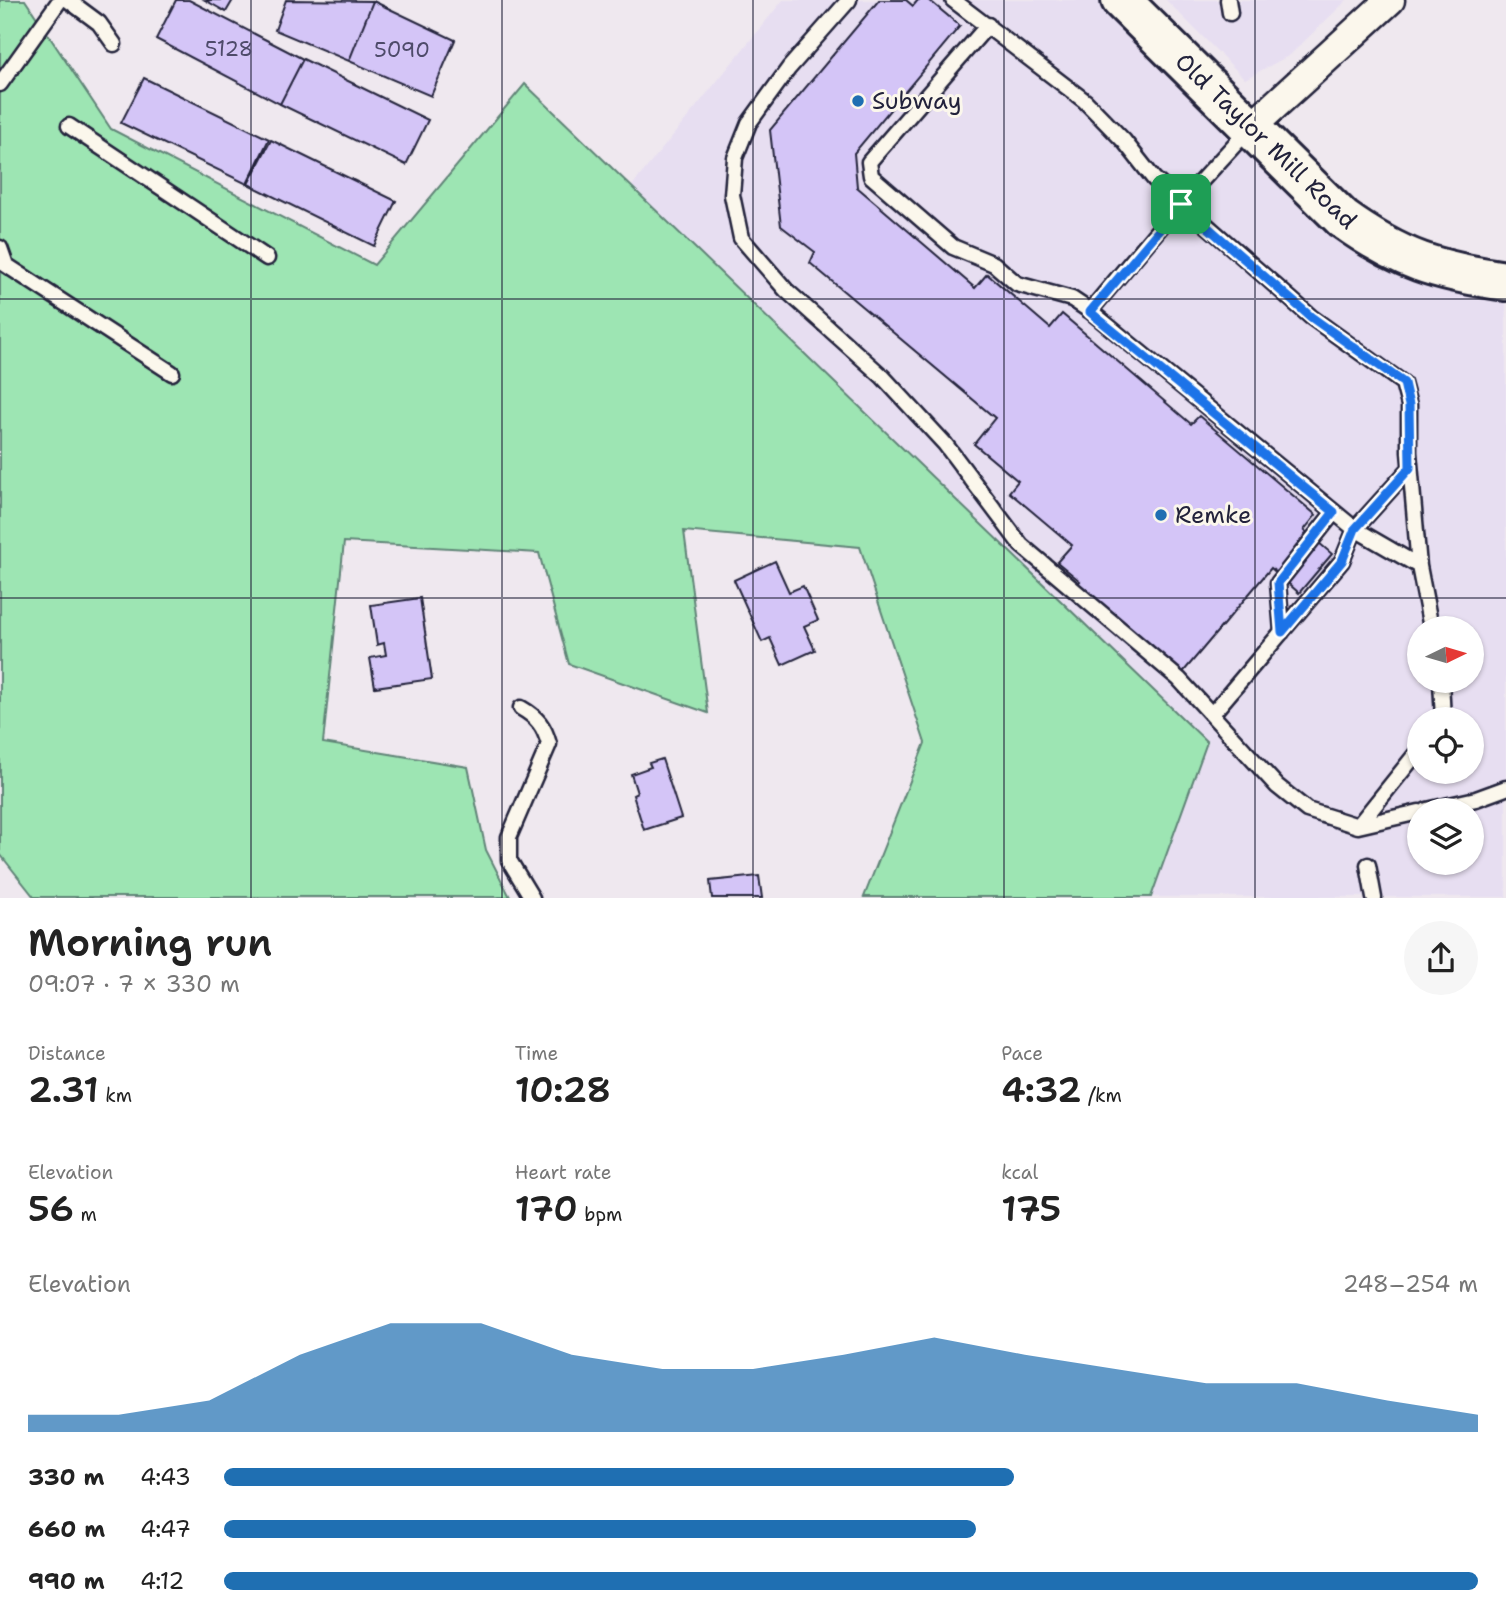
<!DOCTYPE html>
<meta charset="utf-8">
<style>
body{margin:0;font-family:"Shantell Sans",sans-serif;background:#f6f6f6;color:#222;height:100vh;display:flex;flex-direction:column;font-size:26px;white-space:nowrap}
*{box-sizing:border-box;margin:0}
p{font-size:23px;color:#767676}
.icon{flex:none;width:38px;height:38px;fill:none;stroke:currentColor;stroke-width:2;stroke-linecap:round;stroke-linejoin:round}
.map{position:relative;height:898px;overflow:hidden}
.panel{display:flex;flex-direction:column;background:#fff;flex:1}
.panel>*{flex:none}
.needle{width:46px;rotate:85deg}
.tools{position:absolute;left:1407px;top:616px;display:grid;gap:14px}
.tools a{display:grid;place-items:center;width:77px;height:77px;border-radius:50%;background:#fff;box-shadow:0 2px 5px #0004;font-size:35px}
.pin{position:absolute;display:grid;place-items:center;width:60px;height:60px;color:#fff;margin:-30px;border-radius:14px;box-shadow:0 4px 10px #0006}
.round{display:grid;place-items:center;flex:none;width:74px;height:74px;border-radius:37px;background:#f6f6f6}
.summary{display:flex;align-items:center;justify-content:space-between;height:119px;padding:0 28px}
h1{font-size:38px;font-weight:600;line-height:52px}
.figures{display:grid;grid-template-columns:repeat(3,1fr);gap:10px;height:119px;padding:7px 28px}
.figures div{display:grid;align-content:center}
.figures b{font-size:35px;font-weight:600}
.figures small{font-size:19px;font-weight:400}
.figures p{font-size:19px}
.chart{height:196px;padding:14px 28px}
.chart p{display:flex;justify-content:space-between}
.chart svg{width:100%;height:126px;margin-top:7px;fill:#1f6fb2;opacity:.7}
ul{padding:0 28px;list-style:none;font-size:23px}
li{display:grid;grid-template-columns:112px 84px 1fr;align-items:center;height:52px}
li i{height:18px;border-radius:9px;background:#1f6fb2}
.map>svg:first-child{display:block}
</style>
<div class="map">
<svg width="1506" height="898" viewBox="0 0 1506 898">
<rect width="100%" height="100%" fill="#efe8ef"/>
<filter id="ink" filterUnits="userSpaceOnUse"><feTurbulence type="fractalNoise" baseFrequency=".0143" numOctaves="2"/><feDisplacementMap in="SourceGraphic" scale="14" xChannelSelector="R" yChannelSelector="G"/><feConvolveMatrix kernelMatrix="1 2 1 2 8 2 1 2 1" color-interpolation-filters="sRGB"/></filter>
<g filter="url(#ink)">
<path fill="#e7def1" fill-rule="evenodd" d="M783,0H1121L1343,219L1506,281V897H1151L1207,742L631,187ZM1419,628H1472V681H1419ZM1419,719H1472V772H1419ZM1419,810H1472V863H1419Z
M1166,0H1347L1290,55L1245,79Z"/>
<path fill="#9de5b3" stroke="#608477" stroke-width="2" d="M0,0H25L111,129L374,265L525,84L1207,742L1151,897H864L925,743L860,547L684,531L708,713L569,664L539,553L344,542L323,743L468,767L486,850L510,897H34L0,854Z"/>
<path fill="#d4c5f7" stroke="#22223b" stroke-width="2" d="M176,0H189L303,59L280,104L156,39Z
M205,0H233L226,12Z
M286,0L373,1L349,61L275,30Z
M879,0H906L913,6L918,0H929L960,26L854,153L857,187L975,288L987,274L1050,328L1062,314L1191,424L1199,416L1316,515L1304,530L1332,554L1299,593L1271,568L1179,677L1074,588L1080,581L1057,562L1072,545L1009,492L1018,481L974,444L995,418L810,263L815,252L781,226L770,130Z
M373,1L455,40L431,96L349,61Z
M303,59L428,120L406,165L280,104Z
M144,78L269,139L247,184L121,123Z
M271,140L396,201L374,246L248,184Z
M775,561L789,592L803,586L818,620L804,626L815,650L782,665L770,638L762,642L734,580Z
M420,598L432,679L375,687L370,658L386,655L384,643L377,645L371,605Z
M662,759L681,818L644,830L633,795L637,793L631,774L651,767L649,763Z
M759,876L762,898H712L710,881Z"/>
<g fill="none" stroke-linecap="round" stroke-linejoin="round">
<g stroke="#22223b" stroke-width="19">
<path id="lane" d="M68,0L99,23L114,44
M849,0L789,68L749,123L735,158L732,195L741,238L786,290L883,377L945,444L1021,545L1179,679L1277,786L1307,810L1358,826L1419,812
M953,0L1085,101L1124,141L1154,179L1311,317L1403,383L1409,405V452L1419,566L1431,628
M1228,0L1230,13
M988,25L869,162L871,176L953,247L994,264L1017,284L1072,299L1090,311L1355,529L1419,566
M0,84L60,0
M69,126L267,258
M0,248L6,265L172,373
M1090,311L1180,204L1250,128
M1282,632L1278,583L1334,512
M1441,681L1443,719
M521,708C537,717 544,726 549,744L509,837V860L532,898
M1212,714L1342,561L1355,529L1410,468
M1427,810L1476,799L1506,788
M1358,826L1419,750
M1368,865L1374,898"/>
</g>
<g stroke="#22223b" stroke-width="33">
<path id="street" d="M1251,127L1390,0"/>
</g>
<g stroke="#22223b" stroke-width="44">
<path id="secondary" d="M1121,0L1343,219C1400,260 1437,271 1506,281"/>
</g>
<use href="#lane" stroke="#fbf7ec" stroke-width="14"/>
<use href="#street" stroke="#fbf7ec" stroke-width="28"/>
<use href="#secondary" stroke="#fbf7ec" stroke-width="38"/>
</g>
</g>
<g fill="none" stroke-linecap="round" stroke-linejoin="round" filter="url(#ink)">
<g stroke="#fff" stroke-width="14">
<path id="route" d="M1181,204L1311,317L1404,383L1409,405L1410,468L1355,529L1342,561L1282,632L1278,583L1334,512L1090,312Z"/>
</g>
<use href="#route" stroke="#1a73e8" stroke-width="9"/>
</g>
<path fill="none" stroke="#22223b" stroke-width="2" stroke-opacity="0.55" d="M251,0V898M502,0V898M753,0V898M1004,0V898M1255,0V898M0,299H1506M0,598H1506"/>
<g fill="#1f6fb2" stroke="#fbf7ec" stroke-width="2.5">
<circle cx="858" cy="101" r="7"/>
<circle cx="1161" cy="515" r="7"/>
</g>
<g text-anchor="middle" stroke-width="6" stroke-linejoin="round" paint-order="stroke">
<g font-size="21" fill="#4e4b6a">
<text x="229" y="56">5128</text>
<text x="402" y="57">5090</text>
</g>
<g font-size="24" fill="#22223b" stroke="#fbf7ec" text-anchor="start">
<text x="872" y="109">Subway</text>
<text x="1175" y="523">Remke</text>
</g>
<g font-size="24" fill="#22223b" stroke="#fbf7ec">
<text transform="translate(1266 141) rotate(44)" y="8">Old Taylor Mill Road</text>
</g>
</g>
</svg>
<div class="tools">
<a><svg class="needle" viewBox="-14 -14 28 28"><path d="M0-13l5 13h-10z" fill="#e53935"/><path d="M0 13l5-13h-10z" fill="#767676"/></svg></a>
<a><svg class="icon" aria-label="locate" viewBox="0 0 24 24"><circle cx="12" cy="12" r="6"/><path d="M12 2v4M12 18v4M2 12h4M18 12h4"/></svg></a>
<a><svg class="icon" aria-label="layers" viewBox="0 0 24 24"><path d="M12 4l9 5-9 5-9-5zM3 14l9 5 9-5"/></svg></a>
</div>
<div class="pin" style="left:1181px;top:204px;background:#1e9e55"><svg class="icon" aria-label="arrive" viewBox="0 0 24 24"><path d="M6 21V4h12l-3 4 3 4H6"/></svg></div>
</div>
<section class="panel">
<div class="summary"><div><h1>Morning run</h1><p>09:07 · 7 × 330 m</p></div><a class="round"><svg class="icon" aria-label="share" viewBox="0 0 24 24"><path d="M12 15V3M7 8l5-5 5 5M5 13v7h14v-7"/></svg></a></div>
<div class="figures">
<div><p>Distance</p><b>2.31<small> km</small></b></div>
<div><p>Time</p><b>10:28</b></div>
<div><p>Pace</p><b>4:32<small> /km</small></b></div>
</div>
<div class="figures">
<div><p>Elevation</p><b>56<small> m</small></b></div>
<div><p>Heart rate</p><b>170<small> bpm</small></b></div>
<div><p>kcal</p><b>175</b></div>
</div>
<div class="chart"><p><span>Elevation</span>248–254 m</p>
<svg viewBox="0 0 160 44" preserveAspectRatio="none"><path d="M0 44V38L10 38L20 33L30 17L40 6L50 6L60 17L70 22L80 22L90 17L100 11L110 17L120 22L130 27L140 27L150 33L160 38V44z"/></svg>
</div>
<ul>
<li><b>330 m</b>4:43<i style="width:63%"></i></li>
<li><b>660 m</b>4:47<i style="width:60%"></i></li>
<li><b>990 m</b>4:12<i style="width:100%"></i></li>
</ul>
</section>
